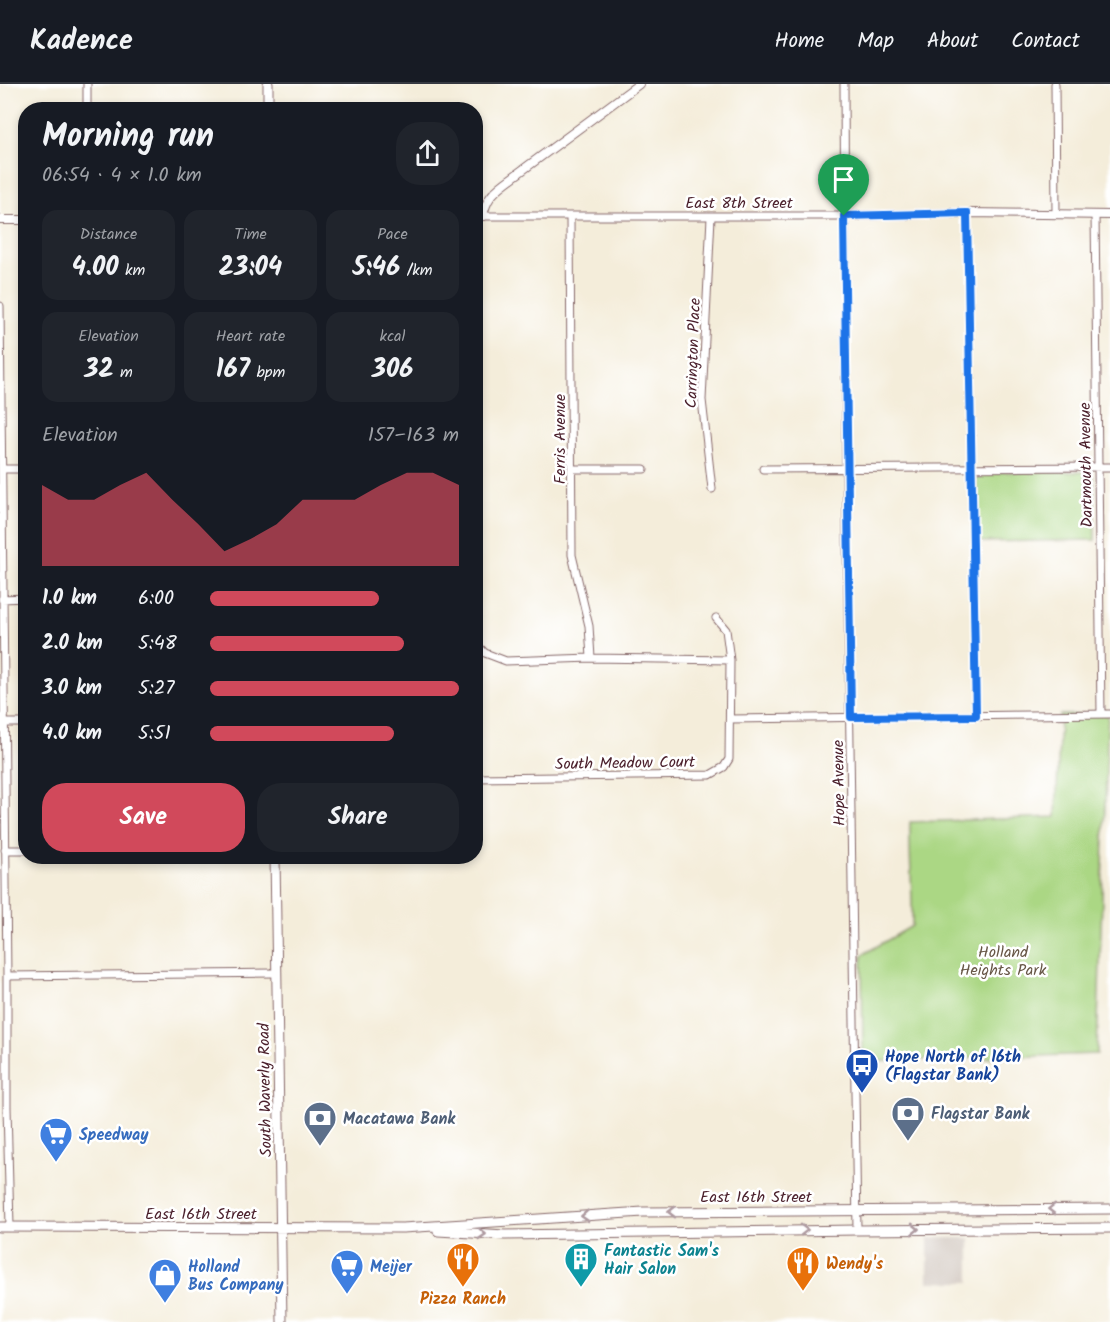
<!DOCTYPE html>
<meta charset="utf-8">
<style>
body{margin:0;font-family:Kalam,sans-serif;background:#20242c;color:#f1f3f6;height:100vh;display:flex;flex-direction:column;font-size:22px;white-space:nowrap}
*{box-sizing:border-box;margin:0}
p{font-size:20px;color:#9ea1a6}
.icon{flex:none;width:33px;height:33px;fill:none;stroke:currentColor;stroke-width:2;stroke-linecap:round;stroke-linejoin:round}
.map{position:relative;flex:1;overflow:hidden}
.drawer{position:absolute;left:18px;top:18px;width:465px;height:762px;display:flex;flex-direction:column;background:#171b24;border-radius:24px;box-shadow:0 3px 9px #0003}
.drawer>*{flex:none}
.pin{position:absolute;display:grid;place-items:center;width:51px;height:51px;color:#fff;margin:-62px -26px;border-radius:50% 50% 50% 0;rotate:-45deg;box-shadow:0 0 6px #0007}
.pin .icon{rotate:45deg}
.round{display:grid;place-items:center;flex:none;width:63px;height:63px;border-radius:24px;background:#20242c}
.head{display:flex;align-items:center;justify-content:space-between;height:102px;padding:0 24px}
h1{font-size:33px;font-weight:800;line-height:45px}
.metrics{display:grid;grid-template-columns:repeat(3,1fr);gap:9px;height:102px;padding:6px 24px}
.metrics div{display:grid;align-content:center;border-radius:15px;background:#20242c;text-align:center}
.metrics b{font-size:26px;font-weight:800}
.metrics small{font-size:16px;font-weight:400}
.metrics p{font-size:16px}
.chart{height:168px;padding:12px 24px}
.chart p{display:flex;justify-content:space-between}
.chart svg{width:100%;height:108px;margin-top:6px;fill:#d1495b;opacity:.7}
.primary-button{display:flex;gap:12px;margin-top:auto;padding:12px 24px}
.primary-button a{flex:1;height:69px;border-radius:24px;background:#d1495b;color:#fff;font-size:24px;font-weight:800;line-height:69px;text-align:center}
.primary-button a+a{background:#20242c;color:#f1f3f6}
ul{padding:0 24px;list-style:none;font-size:20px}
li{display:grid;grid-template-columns:96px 72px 1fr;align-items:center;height:45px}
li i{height:15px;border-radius:8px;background:#d1495b}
header{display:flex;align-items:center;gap:36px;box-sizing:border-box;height:84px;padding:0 30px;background:#171b24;border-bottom:2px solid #363941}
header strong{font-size:28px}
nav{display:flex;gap:33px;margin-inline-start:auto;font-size:21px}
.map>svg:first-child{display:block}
</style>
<header>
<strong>Kadence</strong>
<nav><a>Home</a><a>Map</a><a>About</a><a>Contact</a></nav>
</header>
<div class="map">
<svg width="1110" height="1238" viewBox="0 0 1110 1238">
<rect width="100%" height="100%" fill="#fff"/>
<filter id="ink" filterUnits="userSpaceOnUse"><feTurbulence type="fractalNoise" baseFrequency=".0167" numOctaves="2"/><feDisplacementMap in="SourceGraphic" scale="12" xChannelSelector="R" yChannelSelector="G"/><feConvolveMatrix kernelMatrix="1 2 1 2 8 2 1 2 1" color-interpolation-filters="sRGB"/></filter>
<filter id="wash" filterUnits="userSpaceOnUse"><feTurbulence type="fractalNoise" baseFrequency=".008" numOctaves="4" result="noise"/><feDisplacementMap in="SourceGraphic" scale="24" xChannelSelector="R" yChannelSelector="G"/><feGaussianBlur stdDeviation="1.35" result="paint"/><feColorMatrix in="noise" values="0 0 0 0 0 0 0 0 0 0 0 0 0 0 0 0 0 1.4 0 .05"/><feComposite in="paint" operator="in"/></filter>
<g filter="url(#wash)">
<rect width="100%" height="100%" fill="#f4edda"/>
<path fill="#cdc2b9" d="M928,1154H970V1198H928Z"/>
<path fill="#abd784" stroke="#7a7b58" stroke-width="1.5" d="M983,388H1090L1094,394L1095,456L977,458L976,393Z
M1108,630L1097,970L863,978L862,871L912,842C913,807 909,773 910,738L1056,733L1060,631Z"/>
</g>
<g filter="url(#ink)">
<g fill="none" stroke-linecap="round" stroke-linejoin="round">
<g stroke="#866768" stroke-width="9">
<path id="minor" d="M87,0V26
M844,0L846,384L857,1146
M1055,0L1056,130
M967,129L976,632
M1095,131L1101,630
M483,132H844
M570,133L572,471L589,542L591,574
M711,133L702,316L712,405
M0,222L7,892V1023L10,1143
M2,385H26
M573,385H644
M763,385L1110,383
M2,515L26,514
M476,560L485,569L506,577L591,574L730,576
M730,635L1110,630
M5,639H26
M476,694L710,691L724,683L729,675L730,576L726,546L716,534
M5,766H26
M7,892L275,889"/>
</g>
<g stroke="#866768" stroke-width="10">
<path id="tertiary" d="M476,132H483C486,116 492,109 505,99L639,0
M844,132L967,129L1110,131
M0,136H26"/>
</g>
<g stroke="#866768" stroke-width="11">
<path id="secondary" d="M268,0V26
M275,772L282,1238
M0,1143L403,1144L643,1128L1110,1125
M438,1147L505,1151L857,1146L1110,1144"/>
</g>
<use href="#minor" stroke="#fff" stroke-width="7"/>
<use href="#tertiary" stroke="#fff" stroke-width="8"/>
<use href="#secondary" stroke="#fff" stroke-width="9"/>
</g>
<defs><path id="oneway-chevron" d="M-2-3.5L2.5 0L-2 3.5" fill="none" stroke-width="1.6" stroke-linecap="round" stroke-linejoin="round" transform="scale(1.5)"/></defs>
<g stroke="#ae9aa0">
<use href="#oneway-chevron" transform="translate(1052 1125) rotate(179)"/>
<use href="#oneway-chevron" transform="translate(672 1128) rotate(180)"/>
<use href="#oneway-chevron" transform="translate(585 1132) rotate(176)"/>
<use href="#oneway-chevron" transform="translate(915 1145)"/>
<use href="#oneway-chevron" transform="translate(804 1146) rotate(-1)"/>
<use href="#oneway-chevron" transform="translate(482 1150) rotate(4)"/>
</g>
</g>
<g fill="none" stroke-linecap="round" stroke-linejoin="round" filter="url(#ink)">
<g stroke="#fff" stroke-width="12">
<path id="route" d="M967,129L976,632L851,633L844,132Z"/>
</g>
<use href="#route" stroke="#1a73e8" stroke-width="8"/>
</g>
<defs>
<g id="bus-pin" transform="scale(1.725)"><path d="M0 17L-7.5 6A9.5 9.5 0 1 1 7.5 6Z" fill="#1a4fb4" stroke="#fff"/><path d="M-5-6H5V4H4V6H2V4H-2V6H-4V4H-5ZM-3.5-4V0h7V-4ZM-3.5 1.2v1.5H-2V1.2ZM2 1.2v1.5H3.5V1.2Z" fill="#fff"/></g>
<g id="bank-pin" transform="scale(1.725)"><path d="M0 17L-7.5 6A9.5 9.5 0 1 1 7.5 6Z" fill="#5c6f8a" stroke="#fff"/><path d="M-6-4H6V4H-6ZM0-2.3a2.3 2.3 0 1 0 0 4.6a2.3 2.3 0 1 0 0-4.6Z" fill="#fff"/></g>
<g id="supermarket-pin" transform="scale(1.725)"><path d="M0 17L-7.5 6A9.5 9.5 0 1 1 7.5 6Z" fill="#3f7fe0" stroke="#fff"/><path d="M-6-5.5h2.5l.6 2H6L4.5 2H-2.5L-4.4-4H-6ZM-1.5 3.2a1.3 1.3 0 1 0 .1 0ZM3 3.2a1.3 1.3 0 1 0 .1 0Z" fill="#fff"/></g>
<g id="restaurant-pin" transform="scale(1.725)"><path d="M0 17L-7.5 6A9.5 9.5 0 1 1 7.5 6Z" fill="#e8710a" stroke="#fff"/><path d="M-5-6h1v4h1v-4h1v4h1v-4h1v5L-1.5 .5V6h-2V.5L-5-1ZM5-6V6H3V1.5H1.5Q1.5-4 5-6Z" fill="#fff"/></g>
<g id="building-pin" transform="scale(1.725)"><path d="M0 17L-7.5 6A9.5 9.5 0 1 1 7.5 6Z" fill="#0f9aa8" stroke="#fff"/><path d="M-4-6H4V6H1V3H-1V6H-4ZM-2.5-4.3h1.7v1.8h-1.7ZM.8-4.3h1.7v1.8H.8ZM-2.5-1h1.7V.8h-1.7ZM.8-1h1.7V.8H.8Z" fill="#fff"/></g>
<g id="shop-pin" transform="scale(1.725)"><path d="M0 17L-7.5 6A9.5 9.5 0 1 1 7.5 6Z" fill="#3f7fe0" stroke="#fff"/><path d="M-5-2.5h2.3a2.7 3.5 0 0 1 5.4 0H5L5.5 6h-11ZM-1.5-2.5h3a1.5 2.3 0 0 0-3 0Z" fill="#fff"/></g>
</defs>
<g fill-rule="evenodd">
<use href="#bus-pin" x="862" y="981"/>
<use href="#bank-pin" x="908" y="1029"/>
<use href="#bank-pin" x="320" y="1034"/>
<use href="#supermarket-pin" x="56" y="1050"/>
<use href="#restaurant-pin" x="463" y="1175"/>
<use href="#building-pin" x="581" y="1175"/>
<use href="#restaurant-pin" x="803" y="1179"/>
<use href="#supermarket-pin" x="347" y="1182"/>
<use href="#shop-pin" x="165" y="1191"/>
</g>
<g text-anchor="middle" stroke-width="5" stroke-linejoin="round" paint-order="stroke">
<g font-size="16" fill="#4a1f2b" stroke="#fff">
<text x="739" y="124">East 8th Street</text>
<text transform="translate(692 269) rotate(-88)" y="6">Carrington Place</text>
<text transform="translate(559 355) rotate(-90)" y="6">Ferris Avenue</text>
<text transform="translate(1085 381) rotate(-91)" y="6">Dartmouth Avenue</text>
<text transform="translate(625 678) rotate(-1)" y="6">South Meadow Court</text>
<text transform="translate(838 699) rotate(-91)" y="6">Hope Avenue</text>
<text transform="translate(264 1006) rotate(-91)" y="6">South Waverly Road</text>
<text x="756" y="1118">East 16th Street</text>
<text x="201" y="1135">East 16th Street</text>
</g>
<g font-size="16" fill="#675646" stroke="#fff">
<text x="1003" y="873">Holland<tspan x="1003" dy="18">Heights Park</tspan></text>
</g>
<g font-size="16" font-weight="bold" fill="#164399" stroke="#fff" text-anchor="start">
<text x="885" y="978">Hope North of 16th<tspan x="885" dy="18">(Flagstar Bank)</tspan></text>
</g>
<g font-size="16" font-weight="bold" fill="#4e5e75" stroke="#fff" text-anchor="start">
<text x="931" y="1035">Flagstar Bank</text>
<text x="343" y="1040">Macatawa Bank</text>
</g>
<g font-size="16" font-weight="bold" fill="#366cbe" stroke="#fff" text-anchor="start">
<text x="79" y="1056">Speedway</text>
<text x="188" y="1188">Holland<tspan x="188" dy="18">Bus Company</tspan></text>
<text x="370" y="1188">Meijer</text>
</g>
<g font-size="16" font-weight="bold" fill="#0d838f" stroke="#fff" text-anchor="start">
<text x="604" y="1172">Fantastic Sam's<tspan x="604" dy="18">Hair Salon</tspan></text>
</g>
<g font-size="16" font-weight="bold" fill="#c56008" stroke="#fff" text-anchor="start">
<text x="826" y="1185">Wendy's</text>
<text x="463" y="1220" text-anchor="middle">Pizza Ranch</text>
</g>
</g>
</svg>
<div class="pin" style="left:844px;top:132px;background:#1e9e55"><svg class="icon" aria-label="arrive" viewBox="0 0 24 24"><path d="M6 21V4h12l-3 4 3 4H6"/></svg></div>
<section class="drawer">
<div class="head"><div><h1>Morning run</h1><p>06:54 · 4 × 1.0 km</p></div><a class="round"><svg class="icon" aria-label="share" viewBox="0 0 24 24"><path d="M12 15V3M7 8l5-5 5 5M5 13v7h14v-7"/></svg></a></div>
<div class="metrics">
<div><p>Distance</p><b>4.00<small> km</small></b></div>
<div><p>Time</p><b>23:04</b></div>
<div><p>Pace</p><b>5:46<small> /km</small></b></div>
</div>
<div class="metrics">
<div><p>Elevation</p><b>32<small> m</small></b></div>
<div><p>Heart rate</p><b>167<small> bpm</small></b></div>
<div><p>kcal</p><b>306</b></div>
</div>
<div class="chart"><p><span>Elevation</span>157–163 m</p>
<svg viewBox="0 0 160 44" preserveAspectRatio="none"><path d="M0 44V11L10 17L20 17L30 11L40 6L50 17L60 27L70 38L80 33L90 27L100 17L110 17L120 17L130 11L140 6L150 6L160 11V44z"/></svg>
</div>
<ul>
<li><b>1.0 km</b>6:00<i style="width:68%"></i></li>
<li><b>2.0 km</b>5:48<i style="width:78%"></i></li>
<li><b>3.0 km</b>5:27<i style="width:100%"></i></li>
<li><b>4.0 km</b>5:51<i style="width:74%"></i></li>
</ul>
<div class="primary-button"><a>Save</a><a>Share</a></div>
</section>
</div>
